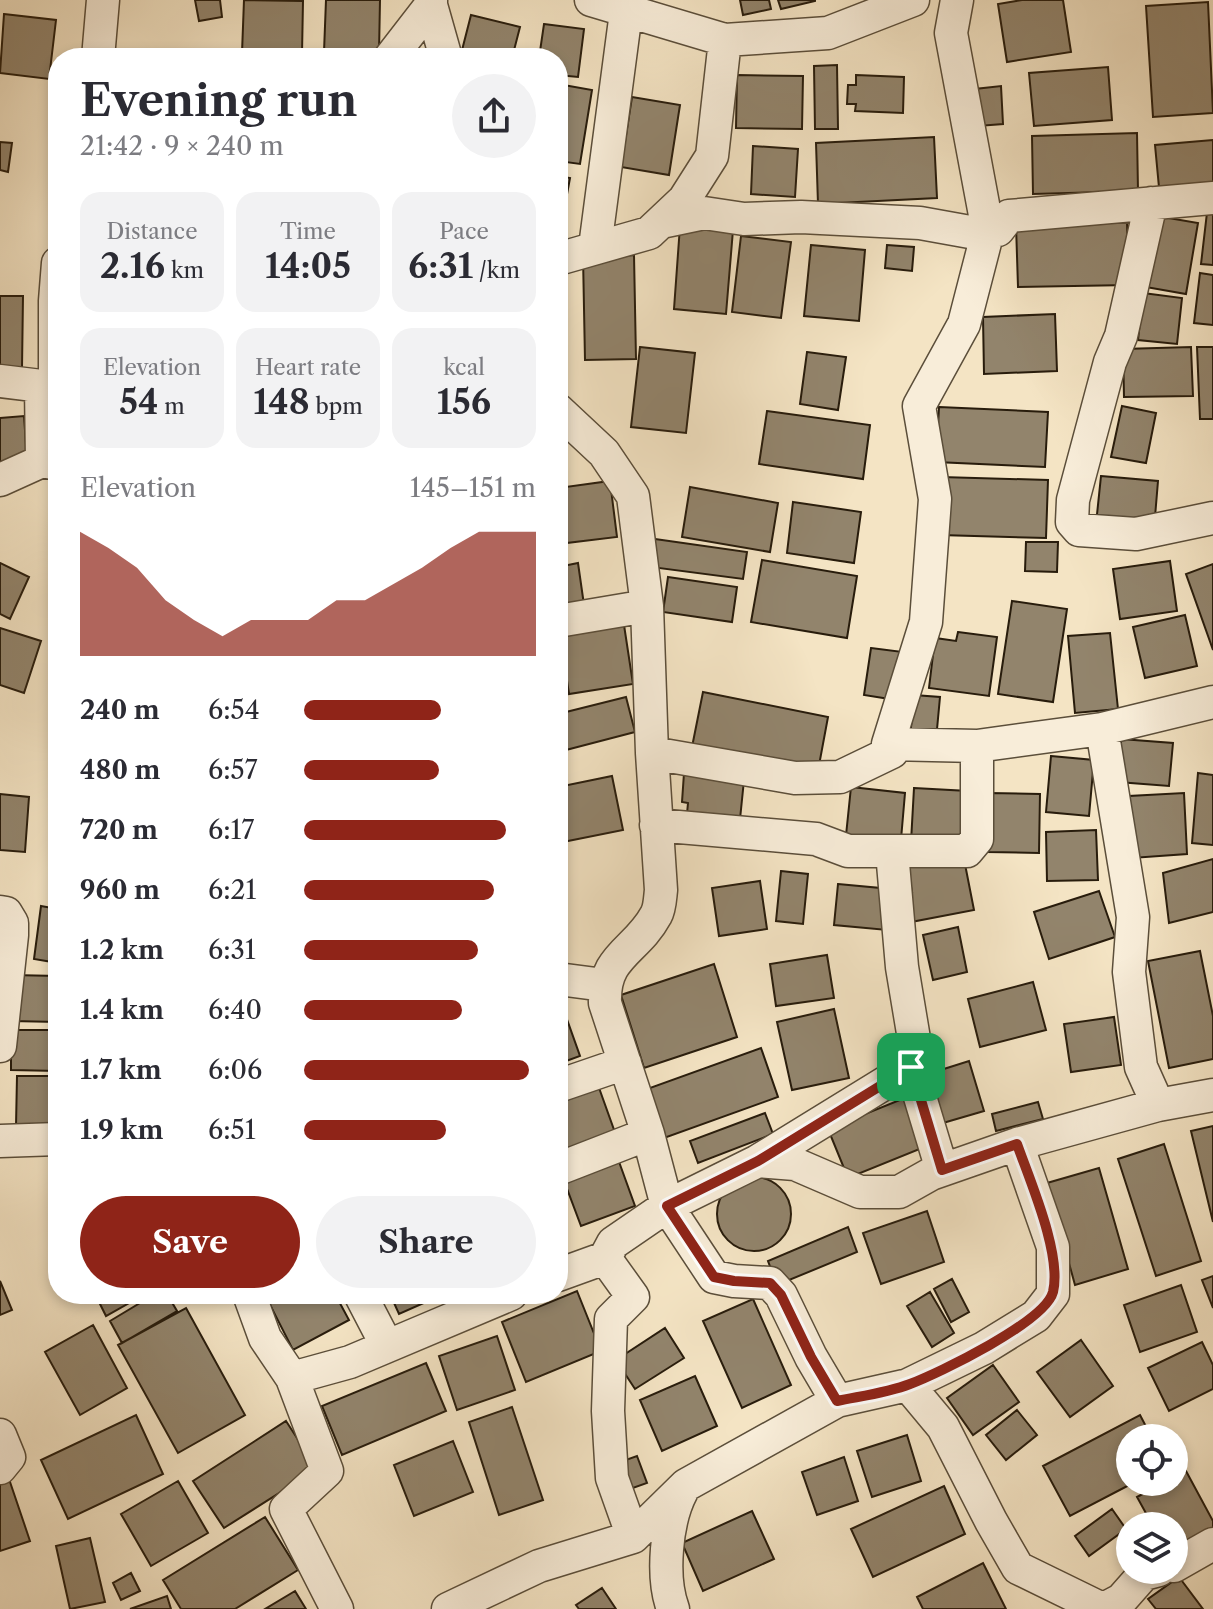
<!DOCTYPE html>
<meta charset="utf-8">
<style>
body{margin:0;font-family:"Libre Caslon Text",serif;background:#f2f2f3;color:#2b2b33;height:100vh;display:flex;flex-direction:column;font-size:30px;white-space:nowrap}
*{box-sizing:border-box;margin:0}
p{font-size:26px;color:#7c7c81}
.icon{flex:none;width:44px;height:44px;fill:none;stroke:currentColor;stroke-width:2;stroke-linecap:round;stroke-linejoin:round}
.map{position:relative;flex:1;overflow:hidden}
.drawer{position:absolute;left:48px;top:48px;width:520px;height:1256px;display:flex;flex-direction:column;background:#fff;border-radius:32px;box-shadow:0 4px 12px #0003}
.drawer>*{flex:none}
.controls{position:absolute;left:1116px;top:1424px;display:grid;gap:16px}
.controls a{display:grid;place-items:center;width:72px;height:72px;border-radius:50%;background:#fff;box-shadow:0 4px 12px #0003;font-size:40px}
.pin{position:absolute;display:grid;place-items:center;width:68px;height:68px;color:#fff;margin:-34px;border-radius:16px;box-shadow:0 4px 12px #0006}
.round{display:grid;place-items:center;flex:none;width:84px;height:84px;border-radius:42px;background:#f2f2f3}
.summary{display:flex;align-items:center;justify-content:space-between;height:136px;padding:0 32px}
h1{font-size:44px;font-weight:800;line-height:60px}
.metrics{display:grid;grid-template-columns:repeat(3,1fr);gap:12px;height:136px;padding:8px 32px}
.metrics div{display:grid;align-content:center;border-radius:20px;background:#f2f2f3;text-align:center}
.metrics b{font-size:34px;font-weight:800}
.metrics small{font-size:22px;font-weight:400}
.metrics p{font-size:22px}
.chart{height:224px;padding:16px 32px}
.chart p{display:flex;justify-content:space-between}
.chart svg{width:100%;height:144px;margin-top:8px;fill:#8f2418;opacity:.7}
.action{display:flex;gap:16px;margin-top:auto;padding:16px 32px}
.action a{flex:1;height:92px;border-radius:48px;background:#8f2418;color:#fff;font-size:32px;font-weight:800;line-height:92px;text-align:center}
.action a+a{background:#f2f2f3;color:#2b2b33}
ul{padding:0 32px;list-style:none;font-size:26px}
li{display:grid;grid-template-columns:128px 96px 1fr;align-items:center;height:60px}
li i{height:20px;border-radius:10px;background:#8f2418}
.map>svg:first-child{display:block}
</style>
<div class="map">
<svg width="1213" height="1609" viewBox="0 0 1213 1609">
<rect width="100%" height="100%" fill="#f4e4c4"/>
<filter id="stains"><feTurbulence type="fractalNoise" baseFrequency=".0025" numOctaves="4"/><feColorMatrix values="0 0 0 0 .2 0 0 0 0 .09 0 0 0 0 .02 0 0 0 .5 -.17"/></filter>
<radialGradient id="worn" r=".72"><stop offset=".6" stop-color="#630" stop-opacity="0"/><stop offset="1" stop-color="#630" stop-opacity=".3"/></radialGradient>
<path fill="#92846c" stroke="#281c0c" stroke-width="2" d="M195,0H220L222,17L199,21Z
M244,0L303,1L302,54L242,53Z
M326,0H380L379,53L324,52Z
M740,0H769L771,9L743,15Z
M778,0H815V1L781,9Z
M1022,0H1063L1071,52L1007,62L998,4Z
M1208,2L1213,113L1153,117L1146,6Z
M4,14L56,20L49,79L0,73Z
M471,15L520,27L512,58H460Z
M544,24L584,29L578,77L558,75V58H539Z
M837,65L838,129H815L814,66Z
M1108,67L1112,120L1034,126L1029,73Z
M737,75L803,76L802,129L736,128Z
M856,75L904,77L903,113L855,111L856,104H847L848,85H856Z
M558,84L592,90L580,164L558,161Z
M1001,86L1003,124L978,126L975,89Z
M632,97L680,105L669,175L621,167Z
M1137,133L1138,191L1033,194L1032,136Z
M934,137L937,198L818,204L816,143Z
M1213,140V193L1160,198L1155,145Z
M0,142L12,143L8,172L0,170Z
M753,146L798,149L795,197L751,194Z
M558,176L570,178L560,232H558Z
M1208,204L1213,205V265L1201,264Z
M1151,215L1198,223L1186,294L1140,286Z
M1127,222L1129,285L1018,287L1016,225Z
M680,226L733,230L726,314L674,309Z
M741,236L791,242L781,318L732,312Z
M811,245L865,250L859,321L804,316Z
M887,245L914,247L912,271L885,268Z
M634,255L636,359L585,360L583,256Z
M1200,273L1213,275V325L1194,323Z
M1143,293L1182,298L1177,344L1138,340Z
M0,296H23L22,368L0,367Z
M1055,314L1057,371L984,374L983,317Z
M640,347L695,353L686,433L631,427Z
M1191,347L1193,396L1124,397L1123,349Z
M1197,347H1213V419H1200Z
M807,352L846,357L838,410L800,404Z
M1122,406L1156,413L1146,463L1111,457Z
M939,407L1048,412L1045,467L936,462Z
M767,411L870,425L863,479L759,464Z
M24,416L27,459L0,462V418Z
M1101,476L1158,481L1154,529L1096,524Z
M941,477L1048,480L1046,538L940,535Z
M610,481L617,537L558,544V488Z
M690,487L778,503L770,552L682,537Z
M793,502L861,512L854,563L787,553Z
M655,539L747,552L743,579L651,567Z
M1026,542H1058L1057,572L1025,571Z
M762,560L857,576L847,638L751,622Z
M1170,561L1177,611L1120,619L1113,569Z
M0,563L29,577L10,619L0,614Z
M578,563L585,612L558,616V567Z
M1213,564V650L1186,574Z
M668,577L737,587L732,622L663,612Z
M1012,601L1067,609L1053,702L998,694Z
M1185,615L1197,666L1145,678L1133,627Z
M624,625L633,684L569,694L560,635Z
M0,628L41,641L24,693L0,685Z
M958,632L997,637L989,696L929,688L935,638L956,641Z
M1110,633L1118,709L1075,713L1068,636Z
M871,648L903,652L896,700L864,695Z
M703,692L828,717L817,776L691,752Z
M914,695L940,697L936,740L910,738Z
M626,697L635,732L566,750L558,714Z
M1121,739L1173,743L1169,786L1118,782Z
M1051,756L1094,760L1089,816L1046,812Z
M684,773L744,780L739,829L686,824L688,803L682,802Z
M1198,773L1213,775V845L1192,843Z
M612,776L623,830L558,843V787Z
M851,787L905,793L900,851L845,845Z
M914,788L968,791L965,844L911,842Z
M988,793L1040,794L1039,853L987,852Z
M1184,793L1187,854L1132,858L1129,796Z
M0,794L29,797L25,852L0,850Z
M1096,830L1098,880L1047,881L1046,832Z
M963,854L974,910L911,922L905,893L912,892L907,865Z
M1213,859V912L1169,923L1163,873Z
M781,871L808,874L803,924L776,921Z
M760,881L767,929L719,936L712,888Z
M838,884L891,889L887,930L834,925Z
M1099,891L1115,937L1049,959L1034,912Z
M41,906L58,909V963L34,959Z
M958,927L967,972L933,980L923,935Z
M1200,951L1213,1016V1059L1169,1068L1148,961Z
M827,955L834,998L776,1006L770,964Z
M714,964L737,1037L644,1068L621,995Z
M12,975L58,976V1022L11,1021Z
M1033,982L1046,1030L980,1047L968,999Z
M834,1009L849,1078L792,1090L777,1022Z
M564,1011L580,1056L558,1064V1013Z
M1114,1017L1121,1065L1071,1072L1064,1024Z
M11,1030H58V1071L11,1070Z
M761,1048L778,1097L664,1138L647,1089Z
M969,1061L984,1111L943,1123L928,1074Z
M17,1076H58V1126H16Z
M598,1085L618,1141L558,1164V1100Z
M912,1095L932,1144L848,1178L828,1129Z
M1038,1102L1043,1119L996,1131L992,1114Z
M765,1113L773,1134L698,1163L690,1141Z
M1213,1126V1222L1191,1131Z
M1164,1144L1201,1261L1156,1276L1118,1159Z
M618,1159L635,1206L581,1226L563,1178Z
M1099,1168L1128,1269L1075,1285L1047,1183Z
M717 1214a37 37 0 1 1 74 0a37 37 0 1 1-74 0Z
M927,1211L944,1262L881,1284L863,1233Z
M848,1227L857,1252L777,1285L768,1261Z
M1213,1276V1308L1202,1280Z
M952,1279L969,1312L951,1322L934,1289Z
M0,1281L12,1310L0,1315Z
M1181,1285L1197,1332L1140,1352L1124,1305Z
M577,1291L601,1351L526,1382L502,1322Z
M930,1292L954,1333L932,1347L907,1306Z
M95,1294H145L106,1316Z
M155,1294H167L177,1311L122,1343L110,1321Z
M267,1294H335L349,1320L293,1350L265,1295Z
M390,1294H444L399,1314Z
M753,1299L791,1385L742,1408L703,1321Z
M186,1308L245,1415L178,1453L118,1345Z
M93,1325L127,1388L80,1415L45,1352Z
M665,1328L684,1358L635,1389L616,1360Z
M497,1336L515,1390L457,1410L439,1356Z
M1081,1340L1113,1386L1070,1417L1037,1372Z
M1202,1342L1213,1365V1389L1169,1411L1148,1368Z
M426,1363L446,1411L342,1455L322,1406Z
M993,1365L1019,1402L973,1435L947,1398Z
M695,1376L717,1426L662,1451L640,1400Z
M512,1407L543,1500L499,1515L469,1422Z
M1017,1410L1037,1435L1006,1460L986,1435Z
M136,1415L163,1474L68,1519L41,1460Z
M1140,1415L1152,1438H1130V1482H1135L1070,1516L1043,1466Z
M286,1421L317,1469L224,1528L193,1481Z
M907,1435L921,1481L872,1497L857,1451Z
M453,1441L473,1492L414,1516L394,1465Z
M637,1456L647,1483L630,1489L620,1462Z
M844,1457L858,1501L817,1515L802,1472Z
M1186,1471L1213,1521V1528L1174,1550V1526H1153L1137,1497L1165,1482H1174V1477Z
M8,1476L30,1541L0,1551V1479Z
M178,1481L208,1533L151,1566L121,1514Z
M944,1486L965,1534L873,1577L851,1529Z
M1112,1509L1126,1529L1089,1556L1075,1536Z
M752,1511L774,1559L703,1591L682,1543Z
M265,1517L298,1570L235,1609H181L163,1580Z
M90,1538L105,1602L70,1609L56,1546Z
M983,1563L1006,1609H923L917,1597Z
M131,1573L140,1591L121,1600L113,1583Z
M1179,1577L1203,1609H1156L1148,1599Z
M602,1588L616,1609H579L576,1605Z
M295,1591L306,1609H265Z
M167,1596L171,1609H130Z"/>
<g fill="none" stroke-linecap="round" stroke-linejoin="round">
<g stroke="#5b4e3a" stroke-width="35">
<path id="minor" d="M591,0L725,40L828,33L913,0
M431,5L446,58
M98,58L103,0
M390,58L431,5V0
M1151,203L1121,336L1110,362L1073,500L1072,522L1079,530L1136,534L1213,518
M661,222L704,213L744,219L801,217L920,223L970,232L998,230L1009,216L1213,198
M595,247L626,12
M558,259L649,233L684,200L712,156L725,40
M0,381L58,388
M41,386L42,461
M55,388V301L58,263
M558,410L604,453L633,496L647,606L652,753L661,890C660,898 660,908 656,915C636,952 603,955 605,1003L648,1134L667,1206L714,1277L734,1281L770,1283L781,1295L811,1357L837,1401
M0,480L42,461L58,464
M558,621L647,606
M1102,729L1133,917L1129,972L1141,1067L1158,1105
M888,744L926,622L935,499L919,406L964,324L988,231L951,33L957,0
M652,753L795,778L840,777L892,752L888,744L977,746L1102,729L1213,702
M656,825L816,839L848,851H967L977,839V746
M892,852L902,967L914,1039L911,1067L942,1170
M0,912L6,913L12,923V935L0,1046
M558,979L604,985
M558,1086L625,1063
M0,1141L58,1139
M758,1161L911,1067
M558,1169L648,1134
M605,1258L633,1297L611,1319L608,1411L612,1478L633,1537
M558,1275L605,1258L613,1243L667,1206L758,1161L795,1164L860,1192H899L931,1174L1017,1144L1158,1105L1213,1095
M249,1294L265,1338L292,1378L327,1471L286,1509L337,1609
M360,1294L387,1346
M292,1378L350,1362L511,1294
M908,1385L943,1427L991,1521L1018,1568L1102,1609
M0,1435L9,1457L0,1468
M1174,1566L1213,1544
M448,1609L539,1566L633,1537L686,1485L837,1401L908,1385L984,1348L1036,1316L1053,1294V1247L1017,1144
M673,1609C661,1577 666,1521 682,1491
M1104,1609L1121,1600L1144,1574L1159,1570"/>
</g>
<use href="#minor" stroke="#f8edd9" stroke-width="32"/>
</g>
<g fill="none" stroke-linecap="round" stroke-linejoin="round">
<g stroke="#fff" stroke-width="16">
<path id="route" d="M911,1067L942,1170L1017,1144C1030,1181 1062,1254 1053,1292C1045,1322 939,1373 910,1384C887,1393 861,1396 837,1401L811,1357L781,1295L770,1283L734,1281L714,1277L667,1206L758,1161Z"/>
</g>
<use href="#route" stroke="#8f2418" stroke-width="10"/>
</g>
<rect width="100%" height="100%" filter="url(#stains)"/>
<rect width="100%" height="100%" fill="url(#worn)"/>
</svg>
<div class="controls">
<a><svg class="icon" aria-label="locate" viewBox="0 0 24 24"><circle cx="12" cy="12" r="6"/><path d="M12 2v4M12 18v4M2 12h4M18 12h4"/></svg></a>
<a><svg class="icon" aria-label="layers" viewBox="0 0 24 24"><path d="M12 4l9 5-9 5-9-5zM3 14l9 5 9-5"/></svg></a>
</div>
<div class="pin" style="left:911px;top:1067px;background:#1e9e55"><svg class="icon" aria-label="arrive" viewBox="0 0 24 24"><path d="M6 21V4h12l-3 4 3 4H6"/></svg></div>
<section class="drawer">
<div class="summary"><div><h1>Evening run</h1><p>21:42 · 9 × 240 m</p></div><a class="round"><svg class="icon" aria-label="share" viewBox="0 0 24 24"><path d="M12 15V3M7 8l5-5 5 5M5 13v7h14v-7"/></svg></a></div>
<div class="metrics">
<div><p>Distance</p><b>2.16<small> km</small></b></div>
<div><p>Time</p><b>14:05</b></div>
<div><p>Pace</p><b>6:31<small> /km</small></b></div>
</div>
<div class="metrics">
<div><p>Elevation</p><b>54<small> m</small></b></div>
<div><p>Heart rate</p><b>148<small> bpm</small></b></div>
<div><p>kcal</p><b>156</b></div>
</div>
<div class="chart"><p><span>Elevation</span>145–151 m</p>
<svg viewBox="0 0 160 44" preserveAspectRatio="none"><path d="M0 44V6L10 11L20 17L30 27L40 33L50 38L60 33L70 33L80 33L90 27L100 27L110 22L120 17L130 11L140 6L150 6L160 6V44z"/></svg>
</div>
<ul>
<li><b>240 m</b>6:54<i style="width:59%"></i></li>
<li><b>480 m</b>6:57<i style="width:58%"></i></li>
<li><b>720 m</b>6:17<i style="width:87%"></i></li>
<li><b>960 m</b>6:21<i style="width:82%"></i></li>
<li><b>1.2 km</b>6:31<i style="width:75%"></i></li>
<li><b>1.4 km</b>6:40<i style="width:68%"></i></li>
<li><b>1.7 km</b>6:06<i style="width:97%"></i></li>
<li><b>1.9 km</b>6:51<i style="width:61%"></i></li>
</ul>
<div class="action"><a>Save</a><a>Share</a></div>
</section>
</div>
